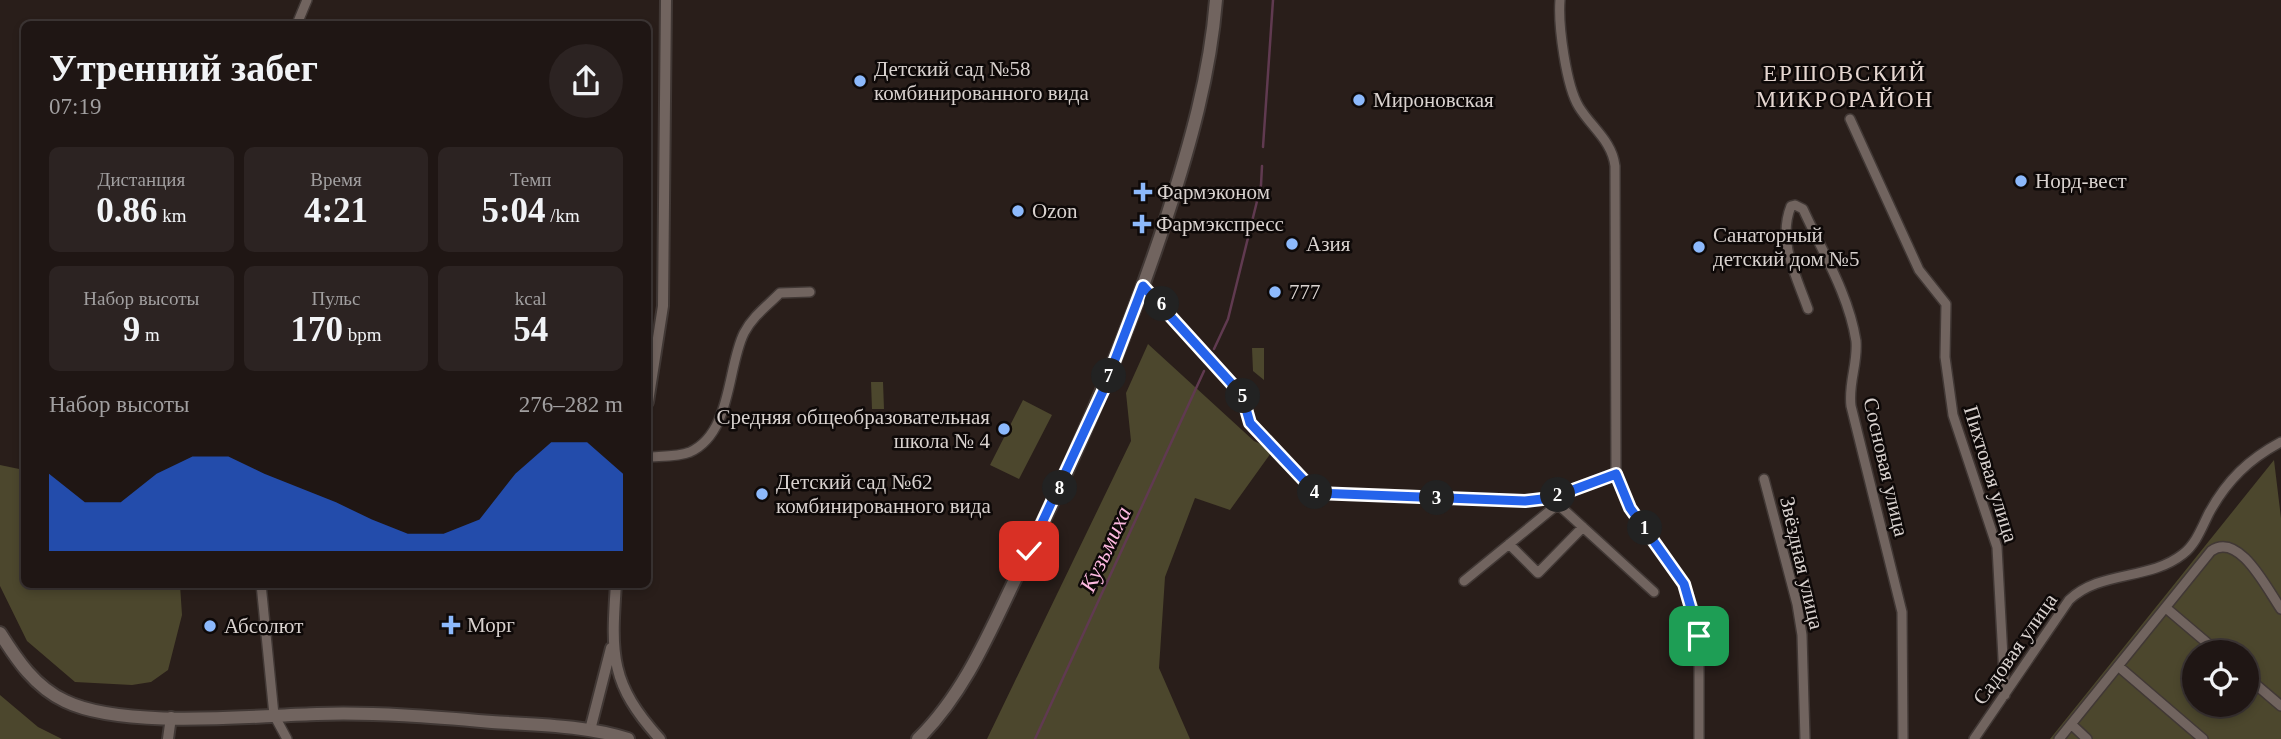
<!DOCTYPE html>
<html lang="ru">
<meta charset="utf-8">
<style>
body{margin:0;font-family:Georgia,serif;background:#2c2322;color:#f1f3f6;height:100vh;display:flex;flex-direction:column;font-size:26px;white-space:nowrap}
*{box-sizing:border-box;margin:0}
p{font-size:23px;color:#a19fa0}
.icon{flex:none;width:38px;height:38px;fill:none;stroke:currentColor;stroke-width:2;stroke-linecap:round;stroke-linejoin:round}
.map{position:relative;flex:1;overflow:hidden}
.details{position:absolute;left:21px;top:21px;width:630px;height:567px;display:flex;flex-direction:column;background:#1f1614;border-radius:10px;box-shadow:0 4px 10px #0003,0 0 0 2px #3c3534}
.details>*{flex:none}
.buttons{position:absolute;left:2182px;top:640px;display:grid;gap:14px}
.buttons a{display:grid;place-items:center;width:77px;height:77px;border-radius:50%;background:#1f1614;box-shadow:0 4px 10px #0003,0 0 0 2px #3c3534;font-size:35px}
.pin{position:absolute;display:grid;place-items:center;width:60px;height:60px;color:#fff;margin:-30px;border-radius:14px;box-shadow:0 4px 10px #0006}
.km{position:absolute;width:35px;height:35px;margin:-18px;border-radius:50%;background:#222;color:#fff;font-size:19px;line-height:35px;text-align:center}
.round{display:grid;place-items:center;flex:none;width:74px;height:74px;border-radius:37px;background:#2c2322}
.head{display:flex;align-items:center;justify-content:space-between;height:119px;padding:0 28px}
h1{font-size:38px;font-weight:700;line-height:52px}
.metrics{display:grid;grid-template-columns:repeat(3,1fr);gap:10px;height:119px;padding:7px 28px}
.metrics div{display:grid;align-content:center;border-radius:10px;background:#2c2322;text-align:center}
.metrics b{font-size:35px;font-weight:700}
.metrics small{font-size:19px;font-weight:400}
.metrics p{font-size:19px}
.chart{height:196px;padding:14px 28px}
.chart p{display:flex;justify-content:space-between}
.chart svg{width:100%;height:126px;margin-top:7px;fill:#2563eb;opacity:.7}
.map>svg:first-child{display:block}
</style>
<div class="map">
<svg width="2281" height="739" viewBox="0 0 2281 739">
<rect width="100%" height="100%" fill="#291e1a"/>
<path fill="#4c472d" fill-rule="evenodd" d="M1148,344L1254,441L1273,450L1230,510L1195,498L1165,577L1159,668L1190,739H987L1131,441L1126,393Z
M1252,348H1264V380L1253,371Z
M871,382H883L884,409H872Z
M1023,400L1052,415L1019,479L990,465Z
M2274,460L2281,518V739H2050ZM2194,653H2247V705H2194Z
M0,465L24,470V584L180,585L182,615L168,670L151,682L132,685L75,682L27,641L0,586Z
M0,695L38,727L62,739H0Z"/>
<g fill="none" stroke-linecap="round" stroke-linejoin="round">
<path stroke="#603a50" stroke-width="2.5" d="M1263,147L1273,0
M1214,349L1228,319L1261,185L1262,166
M1035,739L1204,371"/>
<g stroke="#413835" stroke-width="12">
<path id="minor" d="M1560,0C1558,25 1566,86 1579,107C1592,128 1612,141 1615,166L1616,474L1630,507L1684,584L1694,611L1699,636V739
M297,24L307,0
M1850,119L1919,270L1946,304L1945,357L1953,415L1997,547L2005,695
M1143,286L1242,395L1250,423L1316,493L1525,501L1551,498L1616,474
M1808,309C1796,275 1777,241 1791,206L1795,205L1803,209C1822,251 1849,295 1856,341C1858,364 1848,383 1851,406L1902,612L1903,739
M648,457C661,456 678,457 690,452C732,433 727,367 744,333C753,316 767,306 780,293L810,292
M1764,479L1797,604L1802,635L1805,739
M1551,498L1654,592
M1509,544L1538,573L1583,527
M1464,581L1558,504
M261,584L274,715L287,739
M2166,608L2219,653
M2118,666L2203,739
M2247,677L2281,706
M2071,724L2087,739
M1974,739L2069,600C2100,570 2149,581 2183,554C2196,544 2202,527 2209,513C2227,480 2249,459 2281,442
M2059,739L2211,551C2239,531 2267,589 2281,609"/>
</g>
<g stroke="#413835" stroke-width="14">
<path id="tertiary" d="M648,402L663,306L666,0
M616,584C611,655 610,684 660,739
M590,730L611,648
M168,739L171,717"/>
</g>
<g stroke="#413835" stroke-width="16">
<path id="secondary" d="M0,633C17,660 35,687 65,701C122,729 251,716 317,714C375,712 434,717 492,722C537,725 584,725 628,739
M918,739C967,691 993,624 1023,563C1079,450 1128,336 1167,216C1190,145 1210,75 1216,0"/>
</g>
<use href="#minor" stroke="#71645f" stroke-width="9"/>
<use href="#tertiary" stroke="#71645f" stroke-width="10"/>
<use href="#secondary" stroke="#71645f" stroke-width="12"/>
</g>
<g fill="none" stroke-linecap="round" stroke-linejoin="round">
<g stroke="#fff" stroke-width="14">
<path id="route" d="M1029,551L1103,391L1143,286L1242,395L1250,423L1316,493L1525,501L1551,498L1616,474L1630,508L1684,584L1699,636"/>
</g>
<use href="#route" stroke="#2563eb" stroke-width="9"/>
</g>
<g fill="#8cb9fc" stroke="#0e0908" stroke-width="2.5">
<circle cx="860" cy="81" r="7"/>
<circle cx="1359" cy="100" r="7"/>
<circle cx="2021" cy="181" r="7"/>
<path d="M1139.5 181.5h7v7h7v7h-7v7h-7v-7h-7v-7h7z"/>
<circle cx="1018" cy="211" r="7"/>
<path d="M1138.5 213.5h7v7h7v7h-7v7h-7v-7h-7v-7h7z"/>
<circle cx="1292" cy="244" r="7"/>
<circle cx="1699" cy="247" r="7"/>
<circle cx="1275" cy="292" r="7"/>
<circle cx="1004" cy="429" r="7"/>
<circle cx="762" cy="494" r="7"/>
<path d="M447.5 614.5h7v7h7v7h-7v7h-7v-7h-7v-7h7z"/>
<circle cx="210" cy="626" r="7"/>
</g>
<g text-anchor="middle" stroke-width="5" stroke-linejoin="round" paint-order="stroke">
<g font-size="21" fill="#d9d2cf" stroke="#0e0908" text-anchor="start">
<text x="874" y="76">Детский сад №58<tspan x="874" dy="24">комбинированного вида</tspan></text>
<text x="1373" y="107">Мироновская</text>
<text x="2035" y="188">Норд-вест</text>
<text x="1157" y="199">Фармэконом</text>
<text x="1032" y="218">Ozon</text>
<text x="1156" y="231">Фармэкспресс</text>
<text x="1713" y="242">Санаторный<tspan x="1713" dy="24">детский дом №5</tspan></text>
<text x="1306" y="251">Азия</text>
<text x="1289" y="299">777</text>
<text x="990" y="424" text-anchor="end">Средняя общеобразовательная<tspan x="990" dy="24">школа № 4</tspan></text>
<text x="776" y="489">Детский сад №62<tspan x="776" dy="24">комбинированного вида</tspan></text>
<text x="467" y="632">Морг</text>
<text x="224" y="633">Абсолют</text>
</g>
<g font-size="21" fill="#d9d2cf" stroke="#0e0908">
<text transform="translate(1886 467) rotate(77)" y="7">Сосновая улица</text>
<text transform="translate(1991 474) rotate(73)" y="7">Пихтовая улица</text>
<text transform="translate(1802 563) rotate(77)" y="7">Звёздная улица</text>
<text transform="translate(2015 649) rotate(-55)" y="7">Садовая улица</text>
</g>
<g font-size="23" letter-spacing="2" fill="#e5d6d0" stroke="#0e0908">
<text x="1845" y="81">ЕРШОВСКИЙ<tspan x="1845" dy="26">МИКРОРАЙОН</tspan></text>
</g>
<g font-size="23" font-style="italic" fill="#febae1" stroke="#0e0908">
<text transform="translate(1105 549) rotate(-65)" y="8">Кузьмиха</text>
</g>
</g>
</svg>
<div class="buttons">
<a><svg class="icon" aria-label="locate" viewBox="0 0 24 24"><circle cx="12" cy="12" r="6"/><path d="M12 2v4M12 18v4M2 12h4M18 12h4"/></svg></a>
</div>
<div class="pin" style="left:1699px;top:636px;background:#1e9e55"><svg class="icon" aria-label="arrive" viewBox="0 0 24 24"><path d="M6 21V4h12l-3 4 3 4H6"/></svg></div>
<div class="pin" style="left:1029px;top:551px;background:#d93025"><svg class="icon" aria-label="check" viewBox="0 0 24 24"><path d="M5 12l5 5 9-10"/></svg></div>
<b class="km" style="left:1645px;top:528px">1</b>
<b class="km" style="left:1558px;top:495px">2</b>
<b class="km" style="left:1437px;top:498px">3</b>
<b class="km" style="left:1315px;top:492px">4</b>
<b class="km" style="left:1243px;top:396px">5</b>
<b class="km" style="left:1162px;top:304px">6</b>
<b class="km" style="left:1109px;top:376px">7</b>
<b class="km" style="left:1060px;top:488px">8</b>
<section class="details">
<div class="head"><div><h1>Утренний забег</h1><p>07:19</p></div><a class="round"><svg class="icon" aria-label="share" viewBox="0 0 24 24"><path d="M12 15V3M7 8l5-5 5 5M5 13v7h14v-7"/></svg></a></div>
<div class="metrics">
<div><p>Дистанция</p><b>0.86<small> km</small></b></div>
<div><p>Время</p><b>4:21</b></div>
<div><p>Темп</p><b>5:04<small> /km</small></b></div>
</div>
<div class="metrics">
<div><p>Набор высоты</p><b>9<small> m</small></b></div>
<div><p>Пульс</p><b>170<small> bpm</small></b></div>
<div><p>kcal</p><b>54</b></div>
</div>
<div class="chart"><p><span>Набор высоты</span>276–282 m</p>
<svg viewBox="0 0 160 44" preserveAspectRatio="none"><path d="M0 44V17L10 27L20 27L30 17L40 11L50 11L60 17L70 22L80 27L90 33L100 38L110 38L120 33L130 17L140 6L150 6L160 17V44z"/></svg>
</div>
</section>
</div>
